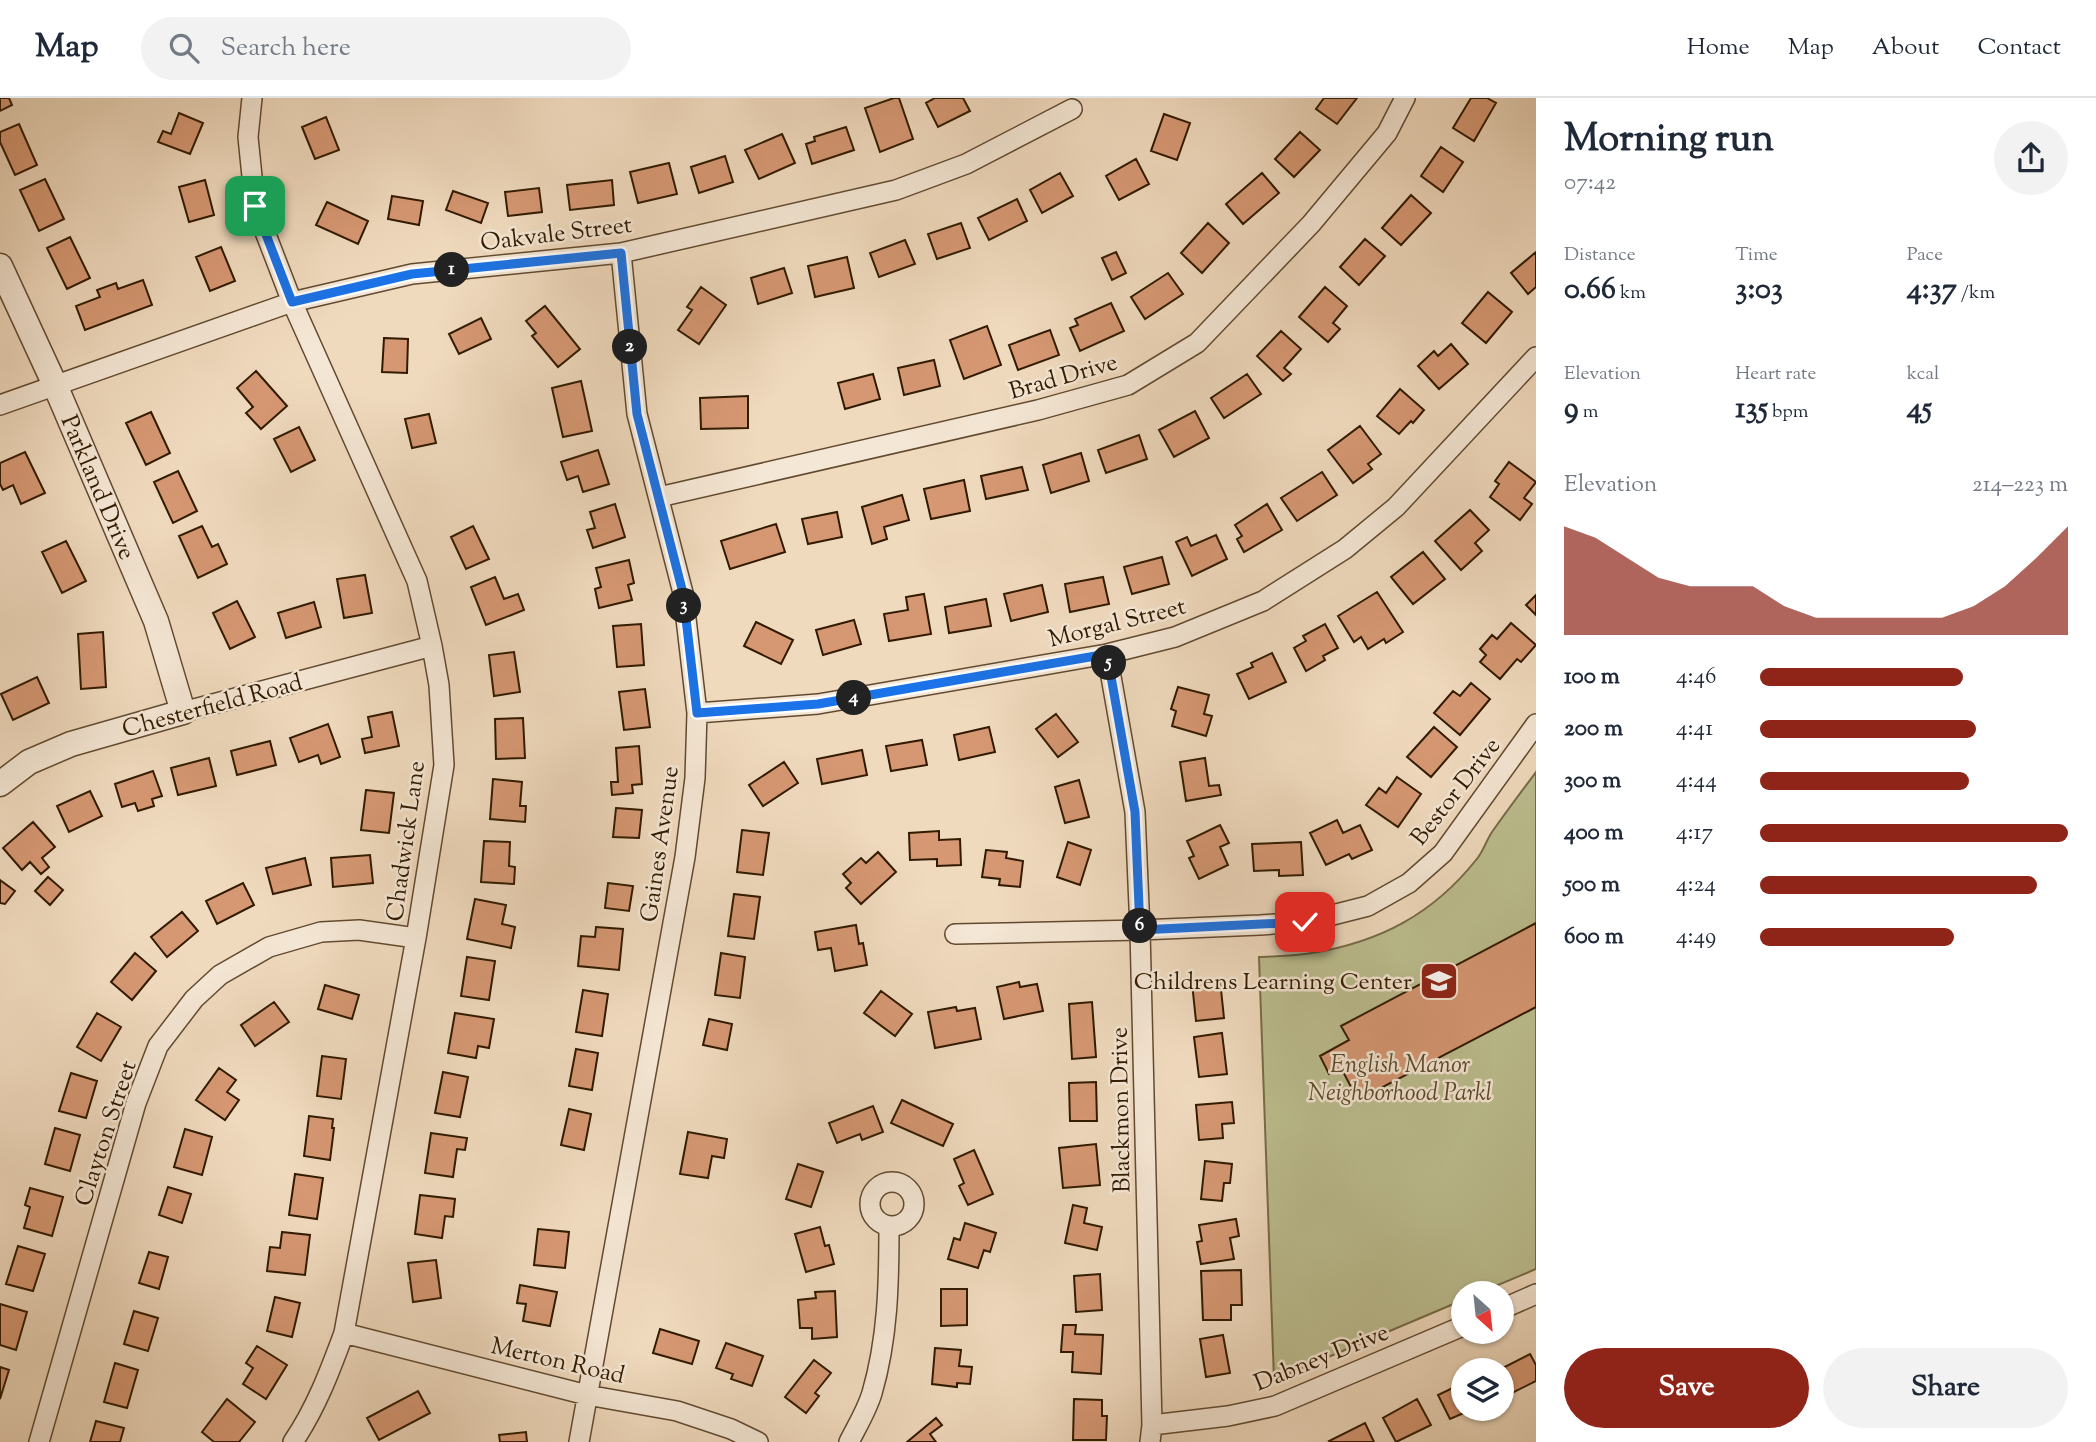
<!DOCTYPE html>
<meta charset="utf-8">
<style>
body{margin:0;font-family:"Sorts Mill Goudy",serif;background:#f2f2f3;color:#1f2937;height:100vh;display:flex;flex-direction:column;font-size:26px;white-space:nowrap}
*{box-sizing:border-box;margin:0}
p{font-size:23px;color:#747a83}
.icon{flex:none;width:38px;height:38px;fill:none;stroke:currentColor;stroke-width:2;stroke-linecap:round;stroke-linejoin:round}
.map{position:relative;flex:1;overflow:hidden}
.details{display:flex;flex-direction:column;background:#fff;width:560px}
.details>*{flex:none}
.needle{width:46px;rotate:153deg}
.controls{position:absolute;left:1451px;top:1183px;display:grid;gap:14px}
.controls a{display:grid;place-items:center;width:63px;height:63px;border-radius:50%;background:#fff;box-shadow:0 2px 5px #0004;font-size:35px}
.pin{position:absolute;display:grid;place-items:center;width:60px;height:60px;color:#fff;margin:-30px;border-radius:14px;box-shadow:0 4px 10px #0006}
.km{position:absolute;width:35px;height:35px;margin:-18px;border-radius:50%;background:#222;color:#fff;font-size:19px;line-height:35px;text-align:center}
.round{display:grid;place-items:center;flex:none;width:74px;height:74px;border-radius:37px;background:#f2f2f3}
.head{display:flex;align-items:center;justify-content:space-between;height:119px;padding:0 28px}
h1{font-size:38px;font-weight:700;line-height:52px}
.stats{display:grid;grid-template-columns:repeat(3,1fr);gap:10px;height:119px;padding:7px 28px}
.stats div{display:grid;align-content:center}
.stats b{font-size:30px;font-weight:700}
.stats small{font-size:19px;font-weight:400}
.stats p{font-size:19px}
.chart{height:196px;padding:14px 28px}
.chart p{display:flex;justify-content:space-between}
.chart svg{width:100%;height:126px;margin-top:7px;fill:#8f2418;opacity:.7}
.button{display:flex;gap:14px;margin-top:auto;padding:14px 28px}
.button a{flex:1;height:80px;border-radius:42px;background:#8f2418;color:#fff;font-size:28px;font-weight:700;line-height:80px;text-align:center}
.button a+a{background:#f2f2f3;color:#1f2937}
ul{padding:0 28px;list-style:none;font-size:23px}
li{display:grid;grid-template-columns:112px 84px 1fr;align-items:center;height:52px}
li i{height:18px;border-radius:9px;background:#8f2418}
header{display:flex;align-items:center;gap:42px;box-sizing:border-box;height:98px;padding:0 35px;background:#fff;border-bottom:2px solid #e0e1e3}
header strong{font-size:33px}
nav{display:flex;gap:38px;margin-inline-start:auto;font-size:24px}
.search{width:490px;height:63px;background:#f2f2f3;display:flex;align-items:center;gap:18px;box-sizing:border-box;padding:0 24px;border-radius:38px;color:#747a83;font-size:26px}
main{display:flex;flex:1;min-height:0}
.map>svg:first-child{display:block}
</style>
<header>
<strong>Map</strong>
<div class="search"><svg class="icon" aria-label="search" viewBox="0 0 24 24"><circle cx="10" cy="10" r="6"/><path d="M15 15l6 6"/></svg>Search here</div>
<nav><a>Home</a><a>Map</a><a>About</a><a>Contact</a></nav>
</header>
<main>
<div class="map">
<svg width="1536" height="1344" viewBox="0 0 1536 1344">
<rect width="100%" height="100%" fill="#f0dabe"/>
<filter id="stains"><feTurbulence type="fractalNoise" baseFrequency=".00286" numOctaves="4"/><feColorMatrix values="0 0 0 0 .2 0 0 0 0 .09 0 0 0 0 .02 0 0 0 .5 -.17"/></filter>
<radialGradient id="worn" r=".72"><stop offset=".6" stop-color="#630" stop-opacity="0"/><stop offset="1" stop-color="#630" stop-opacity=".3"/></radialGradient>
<path fill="#bcbe90" stroke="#766c48" stroke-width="2" d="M1536,674V1171L1479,1195H1463V1202L1274,1282L1259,859C1277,858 1295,858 1312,855C1380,844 1433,816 1476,762C1483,754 1486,743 1492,734C1506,714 1521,694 1536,674Z"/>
<path fill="#d69873" stroke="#311a00" stroke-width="2" d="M0,0H9L12,7L0,13Z
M894,0H899L913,41L880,54L865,10Z
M935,0H963L970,13L938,29L926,5Z
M1324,0H1357L1337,26L1316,11Z
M1471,0H1487L1496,5L1474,43L1453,30Z
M179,15L203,25L190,56L158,44L163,33L171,36Z
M1164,16L1190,25L1177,62L1151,53Z
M326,19L339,52L315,61L302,29Z
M19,26L37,67L15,77L0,44V34Z
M846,29L854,52L812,66L806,46L815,43L814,39Z
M1300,34L1320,52L1294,79L1275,61Z
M782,36L795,65L759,81L745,52Z
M1441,49L1463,64L1443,94L1421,78Z
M725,58L733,84L699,95L691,69Z
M1136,61L1149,86L1119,102L1106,78Z
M669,65L677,96L638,105L630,74Z
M1060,75L1073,98L1042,115L1030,92Z
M1262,75L1279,95L1243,126L1226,106Z
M45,81L64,121L39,133L20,92Z
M205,82L214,117L189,124L179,89Z
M612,82L614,107L570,112L567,87Z
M539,90L542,114L508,118L505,94Z
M453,93L488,105L481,125L446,112Z
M1411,97L1431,115L1401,147L1382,130Z
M392,98L423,103L419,127L388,121Z
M1017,101L1027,123L989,142L978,120Z
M327,104L368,123L358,146L316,127Z
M961,125L970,150L937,161L928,136Z
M1208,125L1229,145L1202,175L1181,155Z
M70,139L90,180L67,191L47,150Z
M1365,141L1385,158L1359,187L1340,169Z
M905,142L915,166L879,179L870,155Z
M221,149L235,183L210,193L196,159Z
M1116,154L1126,175L1112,182L1102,160Z
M1536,154V189L1528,196L1511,175Z
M847,159L854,190L815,199L808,168Z
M784,170L792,195L758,206L751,180Z
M1168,175L1183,196L1145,221L1131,199Z
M143,182L152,207L85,232L76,208L100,199L97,192L116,185L118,191Z
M701,189L726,207L699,246L678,232L692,212L687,209Z
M1325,189L1347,208L1333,225L1340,231L1328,244L1299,219Z
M1488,194L1512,214L1486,245L1462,225Z
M1111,205L1124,233L1080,253L1070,230L1078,227L1075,221Z
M545,208L580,251L558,269L532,238L536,235L526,223Z
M481,220L491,241L459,256L449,236Z
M987,228L1001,267L964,281L950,242Z
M1050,232L1059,257L1018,272L1009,247Z
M1281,233L1301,251L1284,270L1291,276L1283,283L1257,258Z
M384,240L408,241L407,275L382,274Z
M1451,246L1468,266L1439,291L1418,268L1434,253L1438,258Z
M934,262L940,288L904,297L898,270Z
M256,273L287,308L261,331L246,315L253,309L237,290Z
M873,276L880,301L845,311L838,285Z
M1247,276L1261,296L1224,320L1211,300Z
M581,283L592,333L563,339L552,290Z
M1400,291L1424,312L1413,325L1411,323L1399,336L1377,318Z
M748,298V330L701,331L700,300Z
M1195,313L1209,340L1174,359L1159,332Z
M151,314L170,355L146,367L126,325Z
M429,316L436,345L412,350L405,321Z
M1360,328L1381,356L1368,366L1372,371L1353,385L1328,352Z
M299,329L315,362L291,374L274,341Z
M1139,337L1147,361L1106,375L1098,352Z
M598,352L609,386L583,394L578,378L567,382L561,364Z
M25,354L45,395L21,406L13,387L3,392L0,386V365Z
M1081,355L1089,383L1051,395L1043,367Z
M1509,364L1536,384L1524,400L1532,406L1520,422L1490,399L1499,386L1495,383Z
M1022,369L1028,392L986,401L981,378Z
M178,373L197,413L173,425L154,384Z
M1322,374L1337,397L1297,423L1281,400Z
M964,382L970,413L931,421L924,391Z
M902,397L909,422L884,429L887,441L872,446L862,409Z
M615,406L625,439L593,450L587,432L595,430L590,414Z
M1267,406L1282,432L1244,454L1237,441L1242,438L1235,427Z
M1470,412L1489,432L1475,445L1482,453L1461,472L1435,443Z
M837,414L842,439L808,446L802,421Z
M776,426L785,454L730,471L721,443Z
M202,428L212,449L218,446L227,466L198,480L179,438Z
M473,428L489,461L466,471L451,439Z
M1216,437L1227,461L1192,478L1176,444L1187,439L1191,448Z
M66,443L86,483L62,495L42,454Z
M1423,454L1445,481L1413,506L1391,479Z
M1162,459L1169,486L1132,496L1124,469Z
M629,462L634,485L628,487L632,502L599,510L595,491L601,489L596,470Z
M365,477L372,515L344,520L337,481Z
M495,479L504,501L518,496L524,512L486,527L471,489Z
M1103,479L1109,506L1070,514L1065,486Z
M1042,487L1048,514L1011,523L1004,496Z
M1377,494L1403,534L1386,545L1384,541L1368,551L1361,539L1354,544L1338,518Z
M924,496L931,536L889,543L884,516L908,512L906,499Z
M1536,497V517L1526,507Z
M986,501L991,528L949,535L945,509Z
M237,503L255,539L230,551L213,515Z
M314,504L321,529L286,540L278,515Z
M854,522L861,546L823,557L816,532Z
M756,524L793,542L781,566L744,548Z
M1511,525L1536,547L1521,564L1517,561L1500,581L1480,564L1486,557L1480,551L1492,537L1497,541Z
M641,526L644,567L617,569L613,528Z
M1325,526L1338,550L1323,558L1325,562L1306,573L1294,550L1306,543L1303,538Z
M103,534L106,589L81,591L78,536Z
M514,554L520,594L494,598L489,557Z
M1272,555L1286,584L1249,601L1237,576L1253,569L1251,565Z
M37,579L49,605L13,622L1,596Z
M1471,585L1490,601L1460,637L1434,615L1453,593L1460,598Z
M1178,589L1209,597L1204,616L1212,618L1206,638L1172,628L1176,613L1171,611Z
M645,591L650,629L624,632L619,594Z
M392,614L399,648L365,655L362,641L372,639L368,619Z
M1056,616L1078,644L1058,659L1036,631Z
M523,620L525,660L496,661L495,621Z
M328,626L340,659L321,666L318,657L299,664L290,640Z
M989,629L995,654L959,662L954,637Z
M1434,629L1457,649L1431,679L1407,659Z
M922,642L927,667L891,673L886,648Z
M270,643L276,667L237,677L231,653Z
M639,648L642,686L632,687L633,695L612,697L611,684H618L616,650Z
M862,652L867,677L822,686L817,661Z
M209,660L216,688L178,697L171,670Z
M1205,660L1209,688L1219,687L1221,697L1186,703L1180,664Z
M784,664L798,685L763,708L749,687Z
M153,673L162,698L152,701L154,708L138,713L135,705L122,709L115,686Z
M1397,679L1421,696L1398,729L1366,707L1379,690L1386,695Z
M493,681L522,684L520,708H526L525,724L490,721Z
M1079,682L1089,719L1065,725L1055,689Z
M366,692L394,695L389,735L361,732Z
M90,693L102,718L69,734L57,708Z
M616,710L642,712L639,740L613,739Z
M1337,722L1343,735L1360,727L1372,752L1352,761L1349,756L1326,767L1310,735Z
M33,724L55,749L42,760L49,769L41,776L30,764L22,772L3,750Z
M1220,727L1229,745L1220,749L1228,767L1199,781L1189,760L1194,758L1187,743Z
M742,732L769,735L763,777L737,774Z
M939,733V742L960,741L961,767L937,768V761L910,762L909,735Z
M484,743L510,744L509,768L515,769L514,786L481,784Z
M1068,744L1091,752L1080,787L1057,779Z
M1301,744L1303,777L1279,778V772L1254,773L1252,746Z
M986,752L1007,754L1006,760L1023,763L1020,789L999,787L1000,781L982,779Z
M878,754L896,774L861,806L846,790L851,785L843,776L861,760L866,765Z
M370,757L373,785L333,789L331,760Z
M305,760L311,787L273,796L266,770Z
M48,779L63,792L50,807L35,793Z
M0,782L15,793L5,806L0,805Z
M243,785L254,807L217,826L206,803Z
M608,785L633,788L629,813L605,810Z
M734,796L760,799L754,841L728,838Z
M475,801L506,807L502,826L515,829L511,850L467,841Z
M182,814L198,833L167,859L151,839Z
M1536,825V909L1358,1002L1341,970L1329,976L1320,958L1349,942L1341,928Z
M856,827L859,846L863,845L867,867L835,873L831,850L818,852L815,834Z
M596,829L623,831L619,872L578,868L581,838L595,839Z
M135,855L156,873L132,902L111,884Z
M721,855L745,859L740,900L715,897Z
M467,859L495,863L489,902L461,898Z
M1220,882L1224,920L1196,923L1192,885Z
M1019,884L1020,889L1037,886L1043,913L1004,921L997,889Z
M325,887L359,897L352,921L318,911Z
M583,892L608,896L602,938L576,934Z
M881,893L912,916L895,938L864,915Z
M274,904L289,924L255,948L241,927Z
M1092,904L1096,959L1072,961L1069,906Z
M956,909L957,913L975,910L981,941L935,950L928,914Z
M97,915L121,929L101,963L77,949Z
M455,915L494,921L489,950L478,948L476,960L448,955Z
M709,921L732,926L727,952L703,947Z
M1222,935L1227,976L1199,979L1194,939Z
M576,951L598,955L592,992L569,988Z
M322,958L346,961L341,1001L317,998Z
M219,970L236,982L227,994L239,1002L225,1022L196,1002Z
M443,974L468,979L460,1019L435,1015Z
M71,975L97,983L86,1020L59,1013Z
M1096,984L1097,1023H1070L1069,985Z
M902,1002L953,1026L943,1048L891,1025Z
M1232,1004L1234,1025L1222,1026L1223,1040L1199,1042L1196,1007Z
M873,1008L883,1034L862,1042L860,1036L837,1045L829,1025Z
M569,1011L591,1016L584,1052L561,1047Z
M309,1018L333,1021L332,1030H334L330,1062L304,1058Z
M55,1030L80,1037L70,1073L45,1066Z
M185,1031L212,1039L202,1077L174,1069Z
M688,1034L727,1041L724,1060L712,1058L708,1080L680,1076Z
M431,1035L467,1040L465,1052L457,1051L453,1079L425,1075Z
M1096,1046L1100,1087L1063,1090L1059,1050Z
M974,1052L993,1096L968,1107L959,1088L964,1085L954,1061Z
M1205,1063L1232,1066L1230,1085H1224L1222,1103L1201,1101Z
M798,1066L823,1074L811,1109L786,1101Z
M295,1076L323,1080L317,1121L289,1117Z
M168,1089L191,1096L182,1125L159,1117Z
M30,1090L63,1099L52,1138L24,1130L30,1109L25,1107Z
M420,1097L455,1101L453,1119L445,1118L442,1140L415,1136Z
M1073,1107L1087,1110L1084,1125L1102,1129L1097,1152L1065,1145Z
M1236,1121L1239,1138L1230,1140L1234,1161L1201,1166L1197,1144L1202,1143L1199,1127Z
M965,1125L996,1135L990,1154L984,1152L978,1170L948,1161L954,1140L960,1142Z
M820,1129L825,1148L829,1147L834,1166L806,1174L795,1136Z
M538,1131L569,1134L565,1170L534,1167Z
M282,1134L310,1137L305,1177L267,1173L270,1149L280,1150Z
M18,1148L45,1156L33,1193L6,1186Z
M149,1154L168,1159L159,1191L139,1185Z
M436,1162L441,1200L413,1204L408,1165Z
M1241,1172L1242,1207H1231V1222H1203L1201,1173Z
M1100,1176L1102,1212L1076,1214L1074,1178Z
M520,1187L557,1194L550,1228L523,1223L526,1206L517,1205Z
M941,1191H967V1227L941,1228Z
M835,1193L837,1239L812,1241V1230H800L798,1202L816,1200L815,1194Z
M275,1199L300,1205L292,1239L267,1233Z
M0,1206L27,1214L16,1252L0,1247Z
M134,1213L158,1220L148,1253L124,1246Z
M1063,1227H1076L1075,1236L1103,1237L1101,1276L1072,1274L1073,1254H1061Z
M660,1231L699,1243L692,1266L653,1255Z
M1223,1237L1230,1275L1206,1279L1200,1241Z
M726,1245L763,1258L752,1288L731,1281L733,1276L716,1270Z
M257,1248L287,1267L266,1301L243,1286L253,1270L246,1265Z
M935,1250L961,1252L959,1268L972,1269L970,1286L957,1285V1289L932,1286Z
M1530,1256L1536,1267V1283L1508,1297L1502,1285V1272H1499Z
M814,1262L831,1275L815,1295L819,1298L806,1315L785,1299Z
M115,1265L138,1272L127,1310L104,1304Z
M0,1269L9,1272L0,1301Z
M1463,1285V1311H1473L1450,1321L1438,1297Z
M418,1293L430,1315L379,1342L367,1320Z
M227,1301L255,1324L239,1344H214L202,1334Z
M1074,1301L1102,1302V1318H1107L1106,1342H1073Z
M1417,1301L1431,1327L1396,1344L1383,1320Z
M936,1320L942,1327L930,1336L936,1344H907Z
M96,1323L124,1330L120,1344H90Z
M1365,1325L1374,1344H1330L1329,1343Z
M526,1334L527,1344H500L499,1337Z"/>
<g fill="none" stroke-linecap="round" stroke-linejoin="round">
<g stroke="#614a30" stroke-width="22">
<path id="minor" d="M252,0L248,39L255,108L292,204L417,483L432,548L439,587L444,667L416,840L344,1235C330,1273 316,1310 293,1344
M0,307L292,204L412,176L621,155L896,92L966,66L1072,11
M659,399L1038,312L1128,287L1197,245L1311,126L1387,35L1405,0
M1107,556L1135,714L1140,832L1152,1327L1150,1344
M183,614L432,548
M697,615L818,606L1107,556L1175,539L1263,503L1345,451L1396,409L1536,259
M955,836L1140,832L1260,827L1305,824L1368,808L1409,785L1443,755L1536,626
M870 1106a22 22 0 1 1 44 0a22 22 0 1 1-44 0Z
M1502,1211L1536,1196
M344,1235L587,1297L677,1313L731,1331L758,1344
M1152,1327L1228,1318L1275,1308L1463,1228
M39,1344L136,1005L158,948L194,901L220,877L269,849L321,834L359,832L416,840
M579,1344L685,759L695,680L697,615L683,495L637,316L621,155
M849,1344C857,1328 867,1312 872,1295C888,1240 889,1185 889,1128"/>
</g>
<g stroke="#614a30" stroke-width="27">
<g id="tertiary">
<path id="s1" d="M0,168L55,287L156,523L183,614L71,646L29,664L0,686"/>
</g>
</g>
<use href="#minor" stroke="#f5e7d5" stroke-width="19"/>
<use href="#tertiary" stroke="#f5e7d5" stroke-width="24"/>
</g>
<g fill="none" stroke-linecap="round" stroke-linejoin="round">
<g stroke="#fff" stroke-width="14">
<path id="route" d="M255,108L292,204L412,176L621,155L637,316L683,495L697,615L818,606L1107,556L1135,714L1140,832L1305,824"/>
</g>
<use href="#route" stroke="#1a73e8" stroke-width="9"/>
</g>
<defs>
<g id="school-square" transform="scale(2.0125)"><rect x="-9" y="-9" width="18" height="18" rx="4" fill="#8f2418" stroke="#f5e7d5"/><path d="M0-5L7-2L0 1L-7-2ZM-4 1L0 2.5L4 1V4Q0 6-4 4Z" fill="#fff"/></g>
</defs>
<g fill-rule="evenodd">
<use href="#school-square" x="1439" y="883"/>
</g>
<g text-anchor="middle" stroke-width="5" stroke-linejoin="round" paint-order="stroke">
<g font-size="24" fill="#311a00" stroke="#f5e7d5">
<text transform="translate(556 135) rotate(-7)" y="8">Oakvale Street</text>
<text transform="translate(1063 278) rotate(-16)" y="8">Brad Drive</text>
<text dy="8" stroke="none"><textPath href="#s1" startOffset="242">Parkland Drive</textPath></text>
<text transform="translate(1117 524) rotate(-14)" y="8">Morgal Street</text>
<text transform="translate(212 607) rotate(-15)" y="8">Chesterfield Road</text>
<text transform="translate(1455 693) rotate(-52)" y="8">Bestor Drive</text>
<text transform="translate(405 743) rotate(-82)" y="8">Chadwick Lane</text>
<text transform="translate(659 746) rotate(-82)" y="8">Gaines Avenue</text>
<text transform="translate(1120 1012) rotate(-91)" y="8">Blackmon Drive</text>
<text transform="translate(105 1035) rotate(-72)" y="8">Clayton Street</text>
<text transform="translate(1321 1259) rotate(-22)" y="8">Dabney Drive</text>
<text transform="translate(558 1262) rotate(13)" y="8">Merton Road</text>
</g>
<g font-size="24" fill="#311a00" stroke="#f5e7d5" text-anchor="end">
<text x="1412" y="891">Childrens Learning Center</text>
</g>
<g font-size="24" font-style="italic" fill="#5b4b2b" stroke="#f5e7d5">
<text x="1400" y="974">English Manor<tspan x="1400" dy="28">Neighborhood Parkl</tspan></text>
</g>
</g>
<rect width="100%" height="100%" filter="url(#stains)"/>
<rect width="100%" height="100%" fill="url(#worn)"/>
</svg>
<div class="controls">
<a><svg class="needle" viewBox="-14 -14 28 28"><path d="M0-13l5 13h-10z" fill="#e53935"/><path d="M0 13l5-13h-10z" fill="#747a83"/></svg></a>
<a><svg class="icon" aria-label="layers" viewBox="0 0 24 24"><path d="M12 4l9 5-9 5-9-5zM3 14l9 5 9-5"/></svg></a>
</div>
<div class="pin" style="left:255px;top:108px;background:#1e9e55"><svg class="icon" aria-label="arrive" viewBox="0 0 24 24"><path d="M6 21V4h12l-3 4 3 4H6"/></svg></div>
<div class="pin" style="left:1305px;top:824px;background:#d93025"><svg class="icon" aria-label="check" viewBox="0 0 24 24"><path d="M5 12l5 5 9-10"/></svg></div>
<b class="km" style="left:452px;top:172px">1</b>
<b class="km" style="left:630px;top:249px">2</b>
<b class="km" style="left:684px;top:508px">3</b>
<b class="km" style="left:854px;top:600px">4</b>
<b class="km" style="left:1109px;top:565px">5</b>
<b class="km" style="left:1140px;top:828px">6</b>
</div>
<section class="details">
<div class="head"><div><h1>Morning run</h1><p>07:42</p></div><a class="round"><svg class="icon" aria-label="share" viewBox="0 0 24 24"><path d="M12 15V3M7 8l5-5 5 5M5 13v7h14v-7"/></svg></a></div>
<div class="stats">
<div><p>Distance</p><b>0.66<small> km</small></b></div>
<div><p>Time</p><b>3:03</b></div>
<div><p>Pace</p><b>4:37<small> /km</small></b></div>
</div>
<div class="stats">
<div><p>Elevation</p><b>9<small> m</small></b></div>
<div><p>Heart rate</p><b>135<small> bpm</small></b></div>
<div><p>kcal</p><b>45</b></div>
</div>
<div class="chart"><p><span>Elevation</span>214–223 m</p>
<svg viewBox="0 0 160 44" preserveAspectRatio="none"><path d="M0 44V6L10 10L20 17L30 24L40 27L50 27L60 27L70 34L80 38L90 38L100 38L110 38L120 38L130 34L140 27L150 17L160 6V44z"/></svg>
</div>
<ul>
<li><b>100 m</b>4:46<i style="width:66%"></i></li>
<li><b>200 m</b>4:41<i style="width:70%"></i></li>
<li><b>300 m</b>4:44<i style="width:68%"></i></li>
<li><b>400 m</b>4:17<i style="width:100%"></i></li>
<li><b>500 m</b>4:24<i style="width:90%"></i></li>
<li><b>600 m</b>4:49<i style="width:63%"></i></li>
</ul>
<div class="button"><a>Save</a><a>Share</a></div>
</section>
</main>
